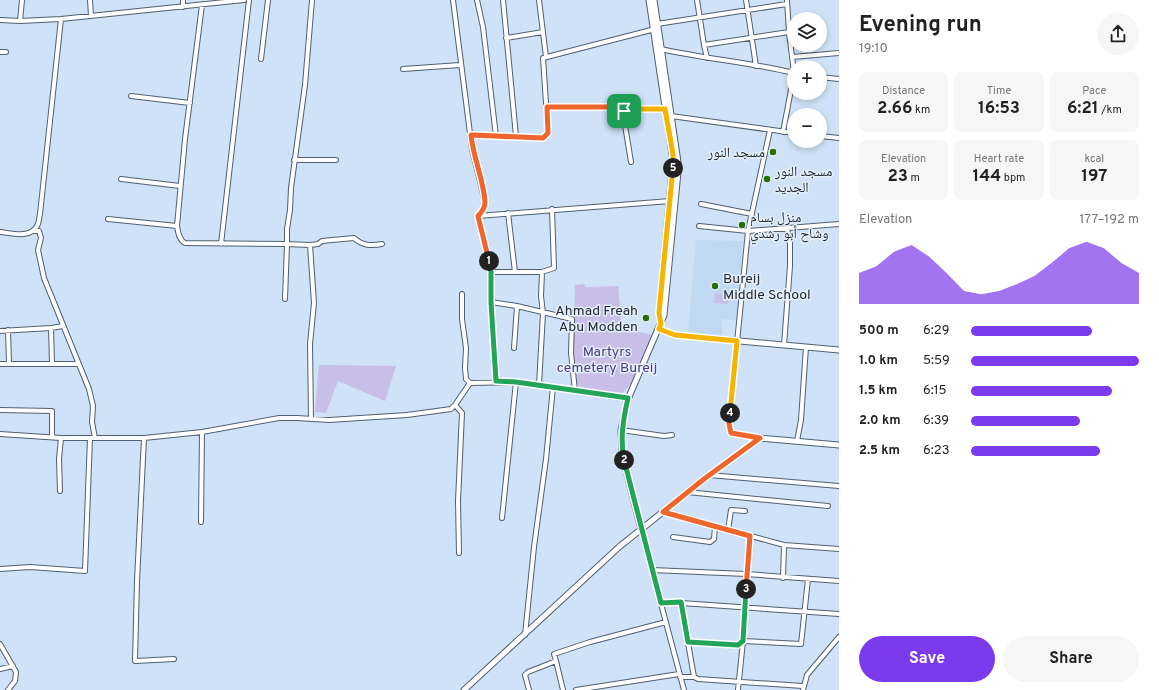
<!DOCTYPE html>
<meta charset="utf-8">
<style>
body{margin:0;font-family:Overpass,"Noto Naskh Arabic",sans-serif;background:#f6f6f6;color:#222;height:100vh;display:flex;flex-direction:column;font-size:15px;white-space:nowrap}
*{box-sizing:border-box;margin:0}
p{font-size:13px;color:#767676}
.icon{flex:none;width:22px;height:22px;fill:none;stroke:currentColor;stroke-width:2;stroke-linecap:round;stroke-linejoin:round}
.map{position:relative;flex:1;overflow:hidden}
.panel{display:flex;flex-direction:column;background:#fff;width:320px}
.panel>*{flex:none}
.tools{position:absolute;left:787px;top:12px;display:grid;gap:8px}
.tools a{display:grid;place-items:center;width:40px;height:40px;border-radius:50%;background:#fff;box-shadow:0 2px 6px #0003;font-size:20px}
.pin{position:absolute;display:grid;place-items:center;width:34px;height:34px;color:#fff;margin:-17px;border-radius:8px;box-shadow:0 2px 6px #0006}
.km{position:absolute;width:20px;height:20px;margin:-10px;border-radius:50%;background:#222;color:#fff;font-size:11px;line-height:20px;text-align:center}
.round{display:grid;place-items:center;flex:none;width:42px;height:42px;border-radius:21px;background:#f6f6f6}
.overview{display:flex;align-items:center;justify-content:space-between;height:68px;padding:0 20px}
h1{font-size:22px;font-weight:700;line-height:30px}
.metrics{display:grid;grid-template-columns:repeat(3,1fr);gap:6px;height:68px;padding:4px 20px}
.metrics div{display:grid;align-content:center;border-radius:8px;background:#f6f6f6;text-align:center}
.metrics b{font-size:17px;font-weight:700}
.metrics small{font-size:11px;font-weight:400}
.metrics p{font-size:11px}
.chart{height:112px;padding:8px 20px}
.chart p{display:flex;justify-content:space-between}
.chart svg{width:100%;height:72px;margin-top:4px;fill:#7c3aed;opacity:.7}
.cta{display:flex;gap:8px;margin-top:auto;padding:8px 20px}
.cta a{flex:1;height:46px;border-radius:24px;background:#7c3aed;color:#fff;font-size:16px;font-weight:700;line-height:46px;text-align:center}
.cta a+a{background:#f6f6f6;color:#222}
ul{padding:0 20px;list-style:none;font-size:13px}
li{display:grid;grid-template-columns:64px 48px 1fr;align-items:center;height:30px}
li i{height:10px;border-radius:5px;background:#7c3aed}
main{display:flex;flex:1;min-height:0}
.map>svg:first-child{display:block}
</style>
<main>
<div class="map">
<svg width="839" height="690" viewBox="0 0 839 690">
<rect width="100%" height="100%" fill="#cfe2f7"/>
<path fill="#c1d8f3" d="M696,240L743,241L736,320L722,319V337L688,334Z"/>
<path fill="#c7bfe7" d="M584,284L586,287L618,286L622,328L653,335C645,354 637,384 619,395L582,389L577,384L574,374L573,356L575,285Z
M715,293L729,295L728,304L714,303Z
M319,365L396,366L385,401L338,381L326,413L315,412Z"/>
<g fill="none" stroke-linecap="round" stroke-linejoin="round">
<g stroke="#4f6071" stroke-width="6">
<path id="minor" d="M90,0L91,16
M453,0L472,149L481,185L485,203L483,210L478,216L491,272V302L496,381
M477,0L483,27L496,136
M503,0L516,136
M539,0L546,57
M697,0L704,45L707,58
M746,0L756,66
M787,0L789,32L794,73
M202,5L185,139L177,226C178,232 179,240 185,243L287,244L285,299
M183,7V0
M0,20L20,21L61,19L244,0
M20,21L22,0
M657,24L787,4
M506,38L543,32
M704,45L789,32
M661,49C705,59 750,62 794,73
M0,52H6
M792,57L839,53
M261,59L268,0
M403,69L460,65
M820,77L839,79
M131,96L190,103
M547,107H618L624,111
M671,116L794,133
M770,130L748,231L839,224
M783,132L794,74
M471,135L543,138L548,133L543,58L655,29
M820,136L839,138
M294,160H336
M631,162L623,113L624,111L629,109H667
M121,179L180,186
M701,204L752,214
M508,213L515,272
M478,216L670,201
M108,219L177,226
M699,226L748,231L729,424L731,433
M34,231H39L41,238L38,250L44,278L89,389L93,406L92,422L95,438
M0,232C11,233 30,239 37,226C39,223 39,218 40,214L61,19
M221,244L249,0
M310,245L318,244L322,241L354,238C363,246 371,246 382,244
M491,272H542L554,268L552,209
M462,294V319L466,348L465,368L466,379L470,383
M491,302L517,306L572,319L571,353L575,391
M51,328L52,363
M8,330L9,364
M0,331L51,328L63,326
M784,345L790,266V243L787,229
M514,348L517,306
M0,364H79
M539,385L543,313L541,296L542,272
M455,405L462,413L458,501L459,553
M0,410L52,411V437
M311,419L310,344L314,303L310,245L287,244V229L290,210L291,188L305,85L312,0
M621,430L664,436L672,435
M0,434L61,438H144L202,432L279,418H297L329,420L407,415L451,409L455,405L470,383L516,382L628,399
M144,438L137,581L135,661L174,659
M797,441L801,420L806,347
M709,475L839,486
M60,491L59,459L61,438
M687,492L828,506
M663,512L784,545L839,549
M502,518L516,382
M201,522L202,432
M641,529L684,690
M728,530L731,510L745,511
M673,537L710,542L714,539L715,527
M0,569L30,567L85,571L90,438
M652,570L746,574L839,581
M783,578L784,545
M661,603H681L839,614
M681,603L694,677
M525,635L534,547L546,459L553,387
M688,642L738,645L743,641C746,606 746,571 750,536
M0,644L16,672L15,681L8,690
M556,661L563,690
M0,669L13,666
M680,677H694L698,679L803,686
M529,690L525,675L528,672L556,661L554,654L590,642L666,622
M576,690L679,674
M738,690L743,641L801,644L808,579
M803,690L807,675L839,637"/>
</g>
<g stroke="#4f6071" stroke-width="7">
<path id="tertiary" d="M649,0L673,160L659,313L661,324
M659,329L675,335L839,350
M731,433L760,438L839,445
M641,529L626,470L622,450L621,430L628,399L664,315L678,172V162L654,0
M464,690L619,547L704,479L760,438"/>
</g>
<use href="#minor" stroke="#fff" stroke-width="4"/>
<use href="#tertiary" stroke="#fff" stroke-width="5"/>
</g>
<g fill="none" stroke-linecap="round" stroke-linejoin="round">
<g stroke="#fff" stroke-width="8">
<path id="split-1" d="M489,261L478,216C482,212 485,208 485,202C484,181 473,157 471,135L543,138L548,133L547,107H618L624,111"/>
</g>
<g stroke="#fff" stroke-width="8">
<path id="split-2" d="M489,261L491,272V302L496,381L516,382L628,398C623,420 620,438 624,460"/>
</g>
<g stroke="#fff" stroke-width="8">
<path id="split-3" d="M624,460L661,603L681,602L688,642L738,645L743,641L746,589"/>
</g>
<g stroke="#fff" stroke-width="8">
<path id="split-4" d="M730,413L729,424L731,433L760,438L704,479L663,512L750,536L746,589"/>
</g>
<g stroke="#fff" stroke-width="8">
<path id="split-5" d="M673,168L659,313L661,324L659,329L675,335L737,341L730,413"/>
</g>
<g stroke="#fff" stroke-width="8">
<path id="split-6" d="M624,111L629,109H665L673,154V168"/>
</g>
<use href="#split-1" stroke="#f0652b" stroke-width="5"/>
<use href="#split-2" stroke="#22a559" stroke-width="5"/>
<use href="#split-3" stroke="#22a559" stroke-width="5"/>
<use href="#split-4" stroke="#f0652b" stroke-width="5"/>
<use href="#split-5" stroke="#f5b400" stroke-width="5"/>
<use href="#split-6" stroke="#f5b400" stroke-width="5"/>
</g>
<g fill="#276d08" stroke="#e3effb" stroke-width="1.5">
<circle cx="773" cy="152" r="4"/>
<circle cx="767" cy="179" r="4"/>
<circle cx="742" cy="225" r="4"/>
<circle cx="715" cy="286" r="4"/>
<circle cx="646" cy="318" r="4"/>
</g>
<g text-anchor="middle" stroke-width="3" stroke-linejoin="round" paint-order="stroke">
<g font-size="14" fill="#232a32" stroke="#e3effb" text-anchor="start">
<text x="765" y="157" text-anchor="end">مسجد النور</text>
<text x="775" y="176">مسجد النور<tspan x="775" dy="16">الجديد</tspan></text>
<text x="750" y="222">منزل بسام<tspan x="750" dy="16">وشاح أبو رشدي</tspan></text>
<text x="723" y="283">Bureij<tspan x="723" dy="16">Middle School</tspan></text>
<text x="638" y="315" text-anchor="end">Ahmad Freah<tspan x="638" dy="16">Abu Modden</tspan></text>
</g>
<g font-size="14" fill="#4f3981" stroke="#e3effb">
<text x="607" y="356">Martyrs<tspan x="607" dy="16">cemetery Bureij</tspan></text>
</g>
</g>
</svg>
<div class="tools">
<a><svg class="icon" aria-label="layers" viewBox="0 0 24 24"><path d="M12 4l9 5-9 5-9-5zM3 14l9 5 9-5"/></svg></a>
<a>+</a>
<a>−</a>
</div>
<div class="pin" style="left:624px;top:111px;background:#1e9e55"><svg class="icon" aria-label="arrive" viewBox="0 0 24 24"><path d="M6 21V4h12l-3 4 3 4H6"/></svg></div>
<b class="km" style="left:489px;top:261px">1</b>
<b class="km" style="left:624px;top:460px">2</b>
<b class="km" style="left:746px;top:589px">3</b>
<b class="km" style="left:730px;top:413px">4</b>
<b class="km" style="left:673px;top:168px">5</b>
</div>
<section class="panel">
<div class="overview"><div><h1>Evening run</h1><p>19:10</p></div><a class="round"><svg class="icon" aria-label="share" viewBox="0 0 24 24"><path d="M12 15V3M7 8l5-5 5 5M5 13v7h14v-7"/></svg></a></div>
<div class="metrics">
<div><p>Distance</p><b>2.66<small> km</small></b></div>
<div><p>Time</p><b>16:53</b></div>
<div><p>Pace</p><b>6:21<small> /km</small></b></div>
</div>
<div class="metrics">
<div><p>Elevation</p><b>23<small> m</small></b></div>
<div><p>Heart rate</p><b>144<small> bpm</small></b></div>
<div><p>kcal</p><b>197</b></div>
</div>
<div class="chart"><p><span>Elevation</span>177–192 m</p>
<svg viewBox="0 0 160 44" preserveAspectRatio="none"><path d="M0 44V25L10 21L20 12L30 8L40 15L50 25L60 36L70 38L80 36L90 32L100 27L110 19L120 10L130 6L140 10L150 19L160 25V44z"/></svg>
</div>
<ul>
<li><b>500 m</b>6:29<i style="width:72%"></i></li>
<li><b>1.0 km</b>5:59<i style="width:100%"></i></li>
<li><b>1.5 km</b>6:15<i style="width:84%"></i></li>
<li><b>2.0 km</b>6:39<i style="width:65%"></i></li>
<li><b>2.5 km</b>6:23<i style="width:77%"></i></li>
</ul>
<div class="cta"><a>Save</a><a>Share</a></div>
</section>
</main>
